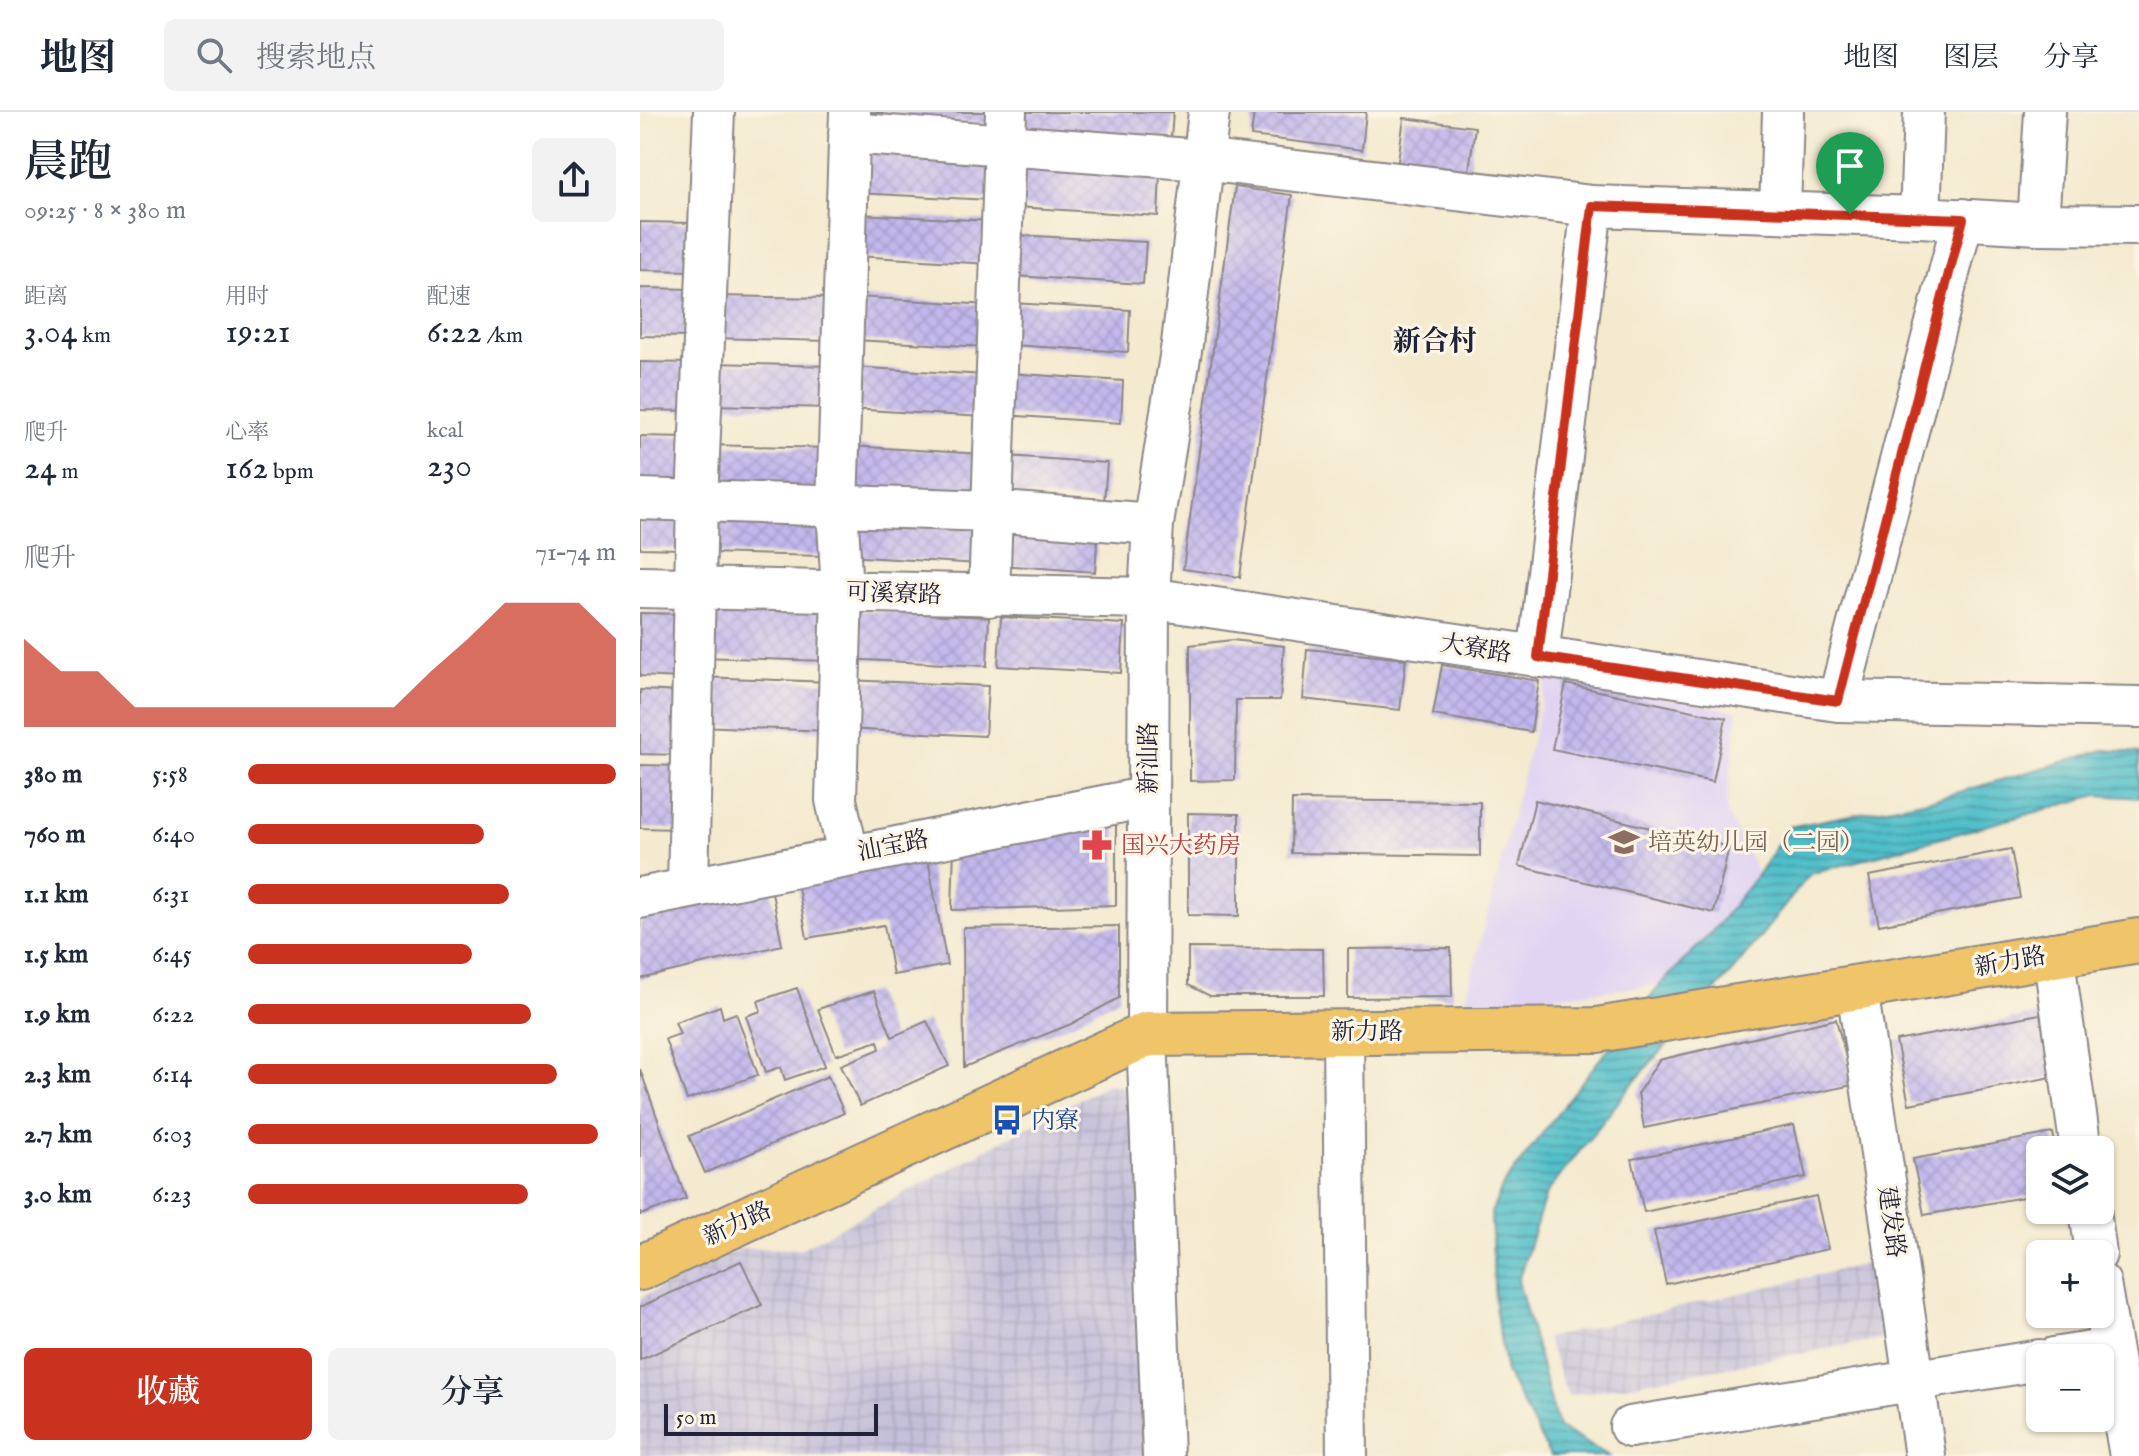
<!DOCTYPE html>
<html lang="zh">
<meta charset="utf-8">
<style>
body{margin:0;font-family:"IM FELL English","Noto Serif SC",serif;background:#f2f2f3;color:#1f2937;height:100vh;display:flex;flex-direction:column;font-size:30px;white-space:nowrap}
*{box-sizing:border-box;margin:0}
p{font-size:26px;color:#747a83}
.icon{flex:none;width:44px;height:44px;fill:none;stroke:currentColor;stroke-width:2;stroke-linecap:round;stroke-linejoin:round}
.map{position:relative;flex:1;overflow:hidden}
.sheet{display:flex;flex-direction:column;background:#fff;width:640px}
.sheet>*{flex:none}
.buttons{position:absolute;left:1386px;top:1024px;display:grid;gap:16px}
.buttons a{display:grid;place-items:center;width:88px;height:88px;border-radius:12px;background:#fff;box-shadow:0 2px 6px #0004;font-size:40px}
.scale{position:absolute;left:24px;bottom:20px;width:214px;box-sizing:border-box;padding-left:8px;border:4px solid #22223b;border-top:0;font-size:22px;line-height:28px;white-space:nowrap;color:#22223b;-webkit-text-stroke:6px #fcf5e5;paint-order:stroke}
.pin{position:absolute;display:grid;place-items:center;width:68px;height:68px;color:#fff;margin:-82px -34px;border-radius:50% 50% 50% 0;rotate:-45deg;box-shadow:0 0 8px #0007}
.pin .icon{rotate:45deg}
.round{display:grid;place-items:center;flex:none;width:84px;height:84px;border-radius:12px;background:#f2f2f3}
.overview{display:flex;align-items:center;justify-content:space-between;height:136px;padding:0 24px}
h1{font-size:44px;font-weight:600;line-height:60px}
.stats{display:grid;grid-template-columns:repeat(3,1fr);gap:12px;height:136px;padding:8px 24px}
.stats div{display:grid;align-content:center}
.stats b{font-size:34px;font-weight:600}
.stats small{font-size:22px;font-weight:400}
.stats p{font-size:22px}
.chart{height:224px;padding:16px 24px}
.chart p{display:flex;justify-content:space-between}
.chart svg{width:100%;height:144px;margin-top:8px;fill:#c8321e;opacity:.7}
.button{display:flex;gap:16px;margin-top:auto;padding:16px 24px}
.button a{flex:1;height:92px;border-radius:12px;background:#c8321e;color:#fff;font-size:32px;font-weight:600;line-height:92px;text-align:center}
.button a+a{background:#f2f2f3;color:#1f2937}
ul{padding:0 24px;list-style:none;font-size:26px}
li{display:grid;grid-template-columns:128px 96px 1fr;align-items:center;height:60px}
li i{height:20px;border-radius:10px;background:#c8321e}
header{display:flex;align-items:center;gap:48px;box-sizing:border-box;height:112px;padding:0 40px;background:#fff;border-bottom:2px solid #e0e1e3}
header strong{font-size:38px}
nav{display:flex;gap:44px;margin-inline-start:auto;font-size:28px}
.search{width:560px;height:72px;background:#f2f2f3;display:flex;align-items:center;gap:20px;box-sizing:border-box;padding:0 28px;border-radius:12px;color:#747a83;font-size:30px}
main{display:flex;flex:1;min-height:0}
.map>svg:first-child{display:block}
</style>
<header>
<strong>地图</strong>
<div class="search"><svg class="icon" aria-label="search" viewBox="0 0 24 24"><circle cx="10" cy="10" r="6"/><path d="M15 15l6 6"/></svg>搜索地点</div>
<nav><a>地图</a><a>图层</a><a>分享</a></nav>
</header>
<main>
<section class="sheet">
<div class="overview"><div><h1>晨跑</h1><p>09:25 · 8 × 380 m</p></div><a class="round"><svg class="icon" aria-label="share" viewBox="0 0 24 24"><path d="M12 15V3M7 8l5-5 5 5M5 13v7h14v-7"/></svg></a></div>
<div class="stats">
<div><p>距离</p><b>3.04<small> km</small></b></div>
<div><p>用时</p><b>19:21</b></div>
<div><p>配速</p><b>6:22<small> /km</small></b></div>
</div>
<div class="stats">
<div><p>爬升</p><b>24<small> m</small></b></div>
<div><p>心率</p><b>162<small> bpm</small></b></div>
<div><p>kcal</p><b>230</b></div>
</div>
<div class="chart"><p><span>爬升</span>71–74 m</p>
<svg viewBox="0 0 160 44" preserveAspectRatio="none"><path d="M0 44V17L10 27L20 27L30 38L40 38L50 38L60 38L70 38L80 38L90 38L100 38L110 27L120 17L130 6L140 6L150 6L160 17V44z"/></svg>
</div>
<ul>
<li><b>380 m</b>5:58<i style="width:100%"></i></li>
<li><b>760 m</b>6:40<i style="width:64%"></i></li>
<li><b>1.1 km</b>6:31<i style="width:71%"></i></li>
<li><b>1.5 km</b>6:45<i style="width:61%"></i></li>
<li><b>1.9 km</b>6:22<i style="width:77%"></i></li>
<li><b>2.3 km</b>6:14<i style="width:84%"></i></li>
<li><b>2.7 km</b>6:03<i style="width:95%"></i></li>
<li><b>3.0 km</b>6:23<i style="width:76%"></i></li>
</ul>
<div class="button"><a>收藏</a><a>分享</a></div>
</section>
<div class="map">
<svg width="1499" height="1344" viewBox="0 0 1499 1344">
<defs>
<pattern id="industrial-grid" width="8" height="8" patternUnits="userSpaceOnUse" patternTransform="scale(2)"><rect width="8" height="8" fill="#c5c0da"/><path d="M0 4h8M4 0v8" fill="none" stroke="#a9a5bc"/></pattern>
<pattern id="water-rules" width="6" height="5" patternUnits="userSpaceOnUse" patternTransform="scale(2)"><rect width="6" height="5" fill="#50bec9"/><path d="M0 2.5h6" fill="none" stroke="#429aa4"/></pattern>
<pattern id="building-cross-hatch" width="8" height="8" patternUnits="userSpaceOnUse" patternTransform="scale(2)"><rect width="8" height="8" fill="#c3b8ed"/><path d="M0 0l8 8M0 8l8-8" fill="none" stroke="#a79ecc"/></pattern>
</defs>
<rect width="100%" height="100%" fill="#fcf5e5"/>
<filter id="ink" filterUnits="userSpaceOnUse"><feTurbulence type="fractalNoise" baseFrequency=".0125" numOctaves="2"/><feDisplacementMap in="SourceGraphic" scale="16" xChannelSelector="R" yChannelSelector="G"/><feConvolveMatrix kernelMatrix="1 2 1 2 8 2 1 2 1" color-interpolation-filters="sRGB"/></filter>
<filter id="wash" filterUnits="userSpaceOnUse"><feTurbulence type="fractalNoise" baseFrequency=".006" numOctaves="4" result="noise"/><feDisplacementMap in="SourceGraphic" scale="32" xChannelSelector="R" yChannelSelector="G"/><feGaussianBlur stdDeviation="1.8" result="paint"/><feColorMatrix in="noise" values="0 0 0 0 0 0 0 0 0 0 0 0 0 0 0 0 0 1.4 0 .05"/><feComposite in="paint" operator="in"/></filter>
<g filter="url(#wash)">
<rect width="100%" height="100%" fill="#f4ead0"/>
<path fill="#e1d4f3" d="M908,565L1098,599L1086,698L1118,762L1071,821L1020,873L824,893Z"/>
<path fill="url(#industrial-grid)" d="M468,972L488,975L499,1005L506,1344H0V1186L101,1136L160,1137Z
M1234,1150L1252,1225L928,1284L906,1226Z"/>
<path fill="url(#water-rules)" stroke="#397082" stroke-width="2" d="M1464,638L1499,641V686L1458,683L1170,762L1097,854L994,970L906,1082L878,1169L918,1315L969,1344H910L866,1261L855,1195L851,1101L863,1073L947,963L1020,873L1071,821L1118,762L1149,715L1299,686Z"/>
<g id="blocks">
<path fill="url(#building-cross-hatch)" d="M218,0H358L357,12L218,4Z
M375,0H533L531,27L374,14Z
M614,0H726L722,38L611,24Z
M764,6L835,15L828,65L757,56Z
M219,38L351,46L349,88L217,81Z
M379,53L520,61L518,104L376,95Z
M595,75L652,83L600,465L543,457Z
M218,102L351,109L349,152L216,144Z
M0,110L53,111L52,159L0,158Z
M376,123L506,130L503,172L374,164Z
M0,176L53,177L52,225L0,224Z
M72,184L190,186L189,229L71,226Z
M217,185L349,193L347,235L214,228Z
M372,191L490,198L488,240L370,233Z
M0,250L51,251L50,299L0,298Z
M71,251L189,254V296L70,293Z
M212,255L345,263L343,305L210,297Z
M366,261L483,269L481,311L363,303Z
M0,324L48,325L47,373L0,372Z
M69,333L187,336L186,378L69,375Z
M210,334L342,342L340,384L208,377Z
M366,344L467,351L464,390L363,383Z
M0,393L43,394L42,437L0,436Z
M68,400L186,403L185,444L67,441Z
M209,402L341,409L339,452L206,444Z
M363,411L458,417L455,460L360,453Z
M62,495L191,500L190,549L60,545Z
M207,498L349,505L347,554L205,547Z
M0,501L43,502L41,566L0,564Z
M361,505L484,512L481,561L358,554Z
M592,528L644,534L640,588H596L595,668L550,669V533Z
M667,537L766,547L760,598L663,587Z
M802,553L899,569L891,620L793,603Z
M60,565L190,570L188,619L58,614Z
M206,568L348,574L345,624L204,617Z
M926,572L1086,606L1073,670L912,637Z
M0,578L42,580L40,643L0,642Z
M0,653L41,654L38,717L0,716Z
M652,688L840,690V744L651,741Z
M895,688L1089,735L1074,801L879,754Z
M548,701L599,702V804L548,803Z
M476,712V793L312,798L314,734Z
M1371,737L1380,786L1239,813L1229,764Z
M287,742L307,853L253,863L244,813L167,826L156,764Z
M130,770L142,833L0,867V804Z
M479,814V886L431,912L324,955L323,816Z
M548,836L683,837L684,884H570L548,873Z
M811,836L812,885L708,886V837Z
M157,876L185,954L145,968L141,955L126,960L106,904L121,899L118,889Z
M234,879L252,925L287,909L309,954L220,994L201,953L240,937L238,929L196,943L178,897Z
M80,894L83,906L96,901L118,963L47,988L25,927L40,922L35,910Z
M1400,902L1412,965L1269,992L1256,929Z
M1196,907L1213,973L1004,1016L998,981L1019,948Z
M0,957L46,1087L0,1103Z
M188,964L204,1001L65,1061L49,1024Z
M1154,1013L1166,1065L1004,1100L992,1047Z
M1413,1021L1416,1038H1400V1082L1284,1103L1273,1047Z
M1176,1084L1188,1137L1026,1172L1014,1119Z
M101,1149L122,1193L0,1248V1195Z"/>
</g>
</g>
<g filter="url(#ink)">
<use href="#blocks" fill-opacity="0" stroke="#8b8686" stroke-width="2"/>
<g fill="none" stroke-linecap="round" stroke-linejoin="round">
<g stroke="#8b8686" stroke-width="44">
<path id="minor" d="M1405,0L1398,112L1499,113
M209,21L562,48L952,94L1280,105L1398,112
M1140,100L1143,0
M1280,105L1284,0
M0,387L350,399L513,412
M0,475L509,486L1198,589L1499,595
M349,484L366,0
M898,545L952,94
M1198,589L1323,107
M208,742L196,688L202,479L197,394L210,0
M48,774L57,389L74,0
M0,786L508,685
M1413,841L1441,1038
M1217,876L1285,1344
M703,919L707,1344
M1450,1098L1456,1142
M1460,1171L1490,1344
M1414,1246L1469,1237
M990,1315L1400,1248
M523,1344L507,922L509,486L513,412L542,232L569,0"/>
</g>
<g stroke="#8b8686" stroke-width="48">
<path id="major" d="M0,1156L507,922L957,918L1499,829"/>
</g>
<use href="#minor" stroke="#fff" stroke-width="40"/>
<use href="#major" stroke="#f0c469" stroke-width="44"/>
</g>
</g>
<g fill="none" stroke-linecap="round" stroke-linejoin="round" filter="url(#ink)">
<g stroke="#fff" stroke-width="16">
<path id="route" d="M952,94L1323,107L1198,589L898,545Z"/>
</g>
<use href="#route" stroke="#c8321e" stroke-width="10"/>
</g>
<defs>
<g id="school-bare" transform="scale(2.4)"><path d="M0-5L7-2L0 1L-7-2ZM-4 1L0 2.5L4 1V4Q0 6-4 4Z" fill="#8d6e63" stroke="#fcf5e5" stroke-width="2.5" paint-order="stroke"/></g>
<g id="pharmacy-bare" transform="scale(2.4)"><path d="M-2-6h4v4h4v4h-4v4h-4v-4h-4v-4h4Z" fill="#e0444e" stroke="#fcf5e5" stroke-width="2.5" paint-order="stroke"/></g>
<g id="bus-bare" transform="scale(2.4)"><path d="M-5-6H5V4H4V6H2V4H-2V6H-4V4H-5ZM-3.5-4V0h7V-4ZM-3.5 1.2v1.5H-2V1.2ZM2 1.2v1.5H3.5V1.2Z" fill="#1a4fb4" stroke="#fcf5e5" stroke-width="2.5" paint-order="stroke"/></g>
</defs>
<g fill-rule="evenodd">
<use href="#school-bare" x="984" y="730"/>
<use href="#pharmacy-bare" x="457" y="733"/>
<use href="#bus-bare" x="367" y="1008"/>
</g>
<g text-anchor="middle" stroke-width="6" stroke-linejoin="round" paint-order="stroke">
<g font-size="24" fill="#22223b" stroke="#fcf5e5">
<text transform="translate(254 481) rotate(2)" y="8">可溪寮路</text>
<text transform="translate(836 536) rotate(9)" y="8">大寮路</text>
<text transform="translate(508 646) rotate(-90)" y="8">新汕路</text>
<text transform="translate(253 733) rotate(-11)" y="8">汕宝路</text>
<text transform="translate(1370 849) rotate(-10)" y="8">新力路</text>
<text x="727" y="927">新力路</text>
<text transform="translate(1252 1110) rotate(82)" y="8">建发路</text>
<text transform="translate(97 1111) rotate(-25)" y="8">新力路</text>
</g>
<g font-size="24" fill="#785e54" stroke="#fcf5e5" text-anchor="start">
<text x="1008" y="738">培英幼儿园（二园）</text>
</g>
<g font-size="24" fill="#be3a42" stroke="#fcf5e5" text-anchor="start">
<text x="481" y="741">国兴大药房</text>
</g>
<g font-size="24" fill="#164399" stroke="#fcf5e5" text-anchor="start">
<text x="391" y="1016">内寮</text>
</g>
<g font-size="28" font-weight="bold" fill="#22223b" stroke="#fcf5e5">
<text x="795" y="238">新合村</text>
</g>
</g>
</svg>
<div class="buttons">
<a><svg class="icon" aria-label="layers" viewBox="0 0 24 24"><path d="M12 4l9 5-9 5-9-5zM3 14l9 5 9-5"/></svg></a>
<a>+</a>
<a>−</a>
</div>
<div class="scale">50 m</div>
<div class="pin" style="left:1210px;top:102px;background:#1e9e55"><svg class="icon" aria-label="arrive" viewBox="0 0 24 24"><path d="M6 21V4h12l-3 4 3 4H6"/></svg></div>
</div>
</main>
